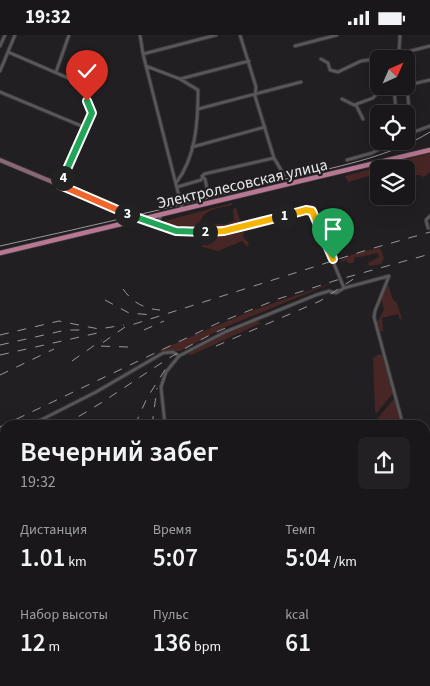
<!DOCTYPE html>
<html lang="ru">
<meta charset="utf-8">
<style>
body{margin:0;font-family:"Source Sans 3",sans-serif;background:#222022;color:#f1f3f6;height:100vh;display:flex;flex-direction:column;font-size:19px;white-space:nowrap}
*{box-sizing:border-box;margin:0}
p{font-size:16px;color:#9f9fa2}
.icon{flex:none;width:28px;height:28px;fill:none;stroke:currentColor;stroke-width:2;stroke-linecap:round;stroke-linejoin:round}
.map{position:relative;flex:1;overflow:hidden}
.drawer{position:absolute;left:0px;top:385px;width:430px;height:266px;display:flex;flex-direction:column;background:#191719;border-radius:15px 15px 0 0;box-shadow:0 5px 20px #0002,0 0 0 1px #373638}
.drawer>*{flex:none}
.needle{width:32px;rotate:45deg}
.fabs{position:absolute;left:370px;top:15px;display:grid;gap:10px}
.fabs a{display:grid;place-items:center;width:45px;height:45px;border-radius:8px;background:#191719;box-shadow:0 5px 20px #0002,0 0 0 1px #373638;font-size:25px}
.pin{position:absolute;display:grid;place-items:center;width:42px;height:42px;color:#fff;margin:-51px -21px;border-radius:50% 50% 50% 0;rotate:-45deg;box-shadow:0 0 5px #0007}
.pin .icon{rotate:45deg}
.km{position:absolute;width:25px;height:25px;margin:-12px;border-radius:50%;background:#222;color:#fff;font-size:14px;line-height:25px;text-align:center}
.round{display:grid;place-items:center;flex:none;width:52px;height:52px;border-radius:8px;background:#222022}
.head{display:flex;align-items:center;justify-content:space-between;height:85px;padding:0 20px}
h1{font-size:28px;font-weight:600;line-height:38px}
.figures{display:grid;grid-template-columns:repeat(3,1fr);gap:8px;height:85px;padding:5px 20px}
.figures div{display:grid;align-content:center}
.figures b{font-size:25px;font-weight:600}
.figures small{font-size:14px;font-weight:400}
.figures p{font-size:14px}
.status{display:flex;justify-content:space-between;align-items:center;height:35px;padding:0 25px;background:#191719;direction:ltr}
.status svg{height:14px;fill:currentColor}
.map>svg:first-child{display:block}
</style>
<div class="status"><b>19:32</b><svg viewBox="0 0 49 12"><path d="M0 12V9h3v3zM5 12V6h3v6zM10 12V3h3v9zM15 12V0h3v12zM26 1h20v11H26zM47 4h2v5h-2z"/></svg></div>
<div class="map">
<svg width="430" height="651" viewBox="0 0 430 651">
<rect width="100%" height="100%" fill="#211f21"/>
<path fill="#482626" d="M430,118V137L424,142L419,140L406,142V137L414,134L412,128L393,134H379V138L348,147L345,141Z
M232,168V170C220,173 203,174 200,188L226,189L234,186L233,174L236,173L241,188C213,195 189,195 161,189V187Z
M241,196L244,197L243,202L249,208L247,212L242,206L218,216L202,212L203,201Z
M380,213L384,223L381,229L369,231L368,228L379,222L378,218C371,219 359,223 355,222L353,228H348L346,225L339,228C348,218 367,216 380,213Z
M337,246L223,293L181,316L162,317L160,315L251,276Z
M386,249H388L393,265L397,268L402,284L400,285L398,279L382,283L383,296H380L378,287L384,274L381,263Z
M256,286L261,288L189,321L190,317C196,312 204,311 209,308C212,307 213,304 215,303C228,297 242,293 256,286Z
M379,319L382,320L393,358L377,378L375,377L373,323Z
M394,364L401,390H375L376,385Z
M425,478L430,493V612L425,614Z"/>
<path fill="#616a9d" d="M430,616V651H152L195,646H425V617Z"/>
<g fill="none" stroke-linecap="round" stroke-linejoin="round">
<g stroke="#3b3a3b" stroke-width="4.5">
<path id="street" d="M140,0L143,19L182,173
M240,0L256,52L255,61L274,123L284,140
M400,0L399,18L402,24
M0,11L5,0
M295,11L337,0
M8,17L89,52
M143,19L216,0
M321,24L328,28L330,35L338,37L361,26L383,23L430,11
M377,24C376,36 367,46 378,56
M146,31L180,44L198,55C198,87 196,122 176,148
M0,36L15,0
M56,37L69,0
M406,39L411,98L406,101
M180,44L249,26
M408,50L430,45
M394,51L396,79
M0,57L84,92
M342,64L354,70L373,63L382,53L393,51
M356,70L363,84
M198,74L301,47
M411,98L430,91
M192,112L265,92
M347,125L372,118L395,106
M202,141L205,144L208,158
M60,150L92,78L87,66
M177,152L201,145L204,139L274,123
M141,185C156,189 171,196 186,198C221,202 272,186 306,175L312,176L344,253
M161,190L158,185L162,180
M428,193L426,185L430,181
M389,241L375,276L374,282L403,390
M31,390L96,357L163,318L173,317L179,321
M165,390L161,352L166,337L179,321L225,297L316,260L329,256L336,258L344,253L389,241
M0,405L5,403
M0,434L5,454
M425,442H430
M2,472L5,486
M425,474L430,489
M0,501L5,496
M0,518L5,517
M0,549L5,548
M0,581L5,580"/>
</g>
<g stroke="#3b3a3b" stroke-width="5.5">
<path id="secondary" d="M0,125L141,184"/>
</g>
<g stroke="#3b3a3b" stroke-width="6">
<path id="primary" d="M0,218L430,115"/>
</g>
<use href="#street" stroke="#5a575a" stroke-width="2.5"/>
<use href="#secondary" stroke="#896776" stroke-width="4"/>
<use href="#primary" stroke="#b87793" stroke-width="4.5"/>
<path stroke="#999899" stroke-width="1" d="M0,211C96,190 191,168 286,144C334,132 388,123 430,97"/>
<path stroke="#999899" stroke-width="1" stroke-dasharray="9 9" stroke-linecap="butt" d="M123,254C132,267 144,274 160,275
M105,265L129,278L153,280
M144,295L164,286
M0,300L59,286L99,294L124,290
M0,310L66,295H83
M216,311L320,266L355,243
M128,312L98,311L125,292L367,215L430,197
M0,320L102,297
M72,326L102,305
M0,340L54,314
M63,390C121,360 171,314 233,290
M135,390L147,363L170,327
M152,390L157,353
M0,392L218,288L278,264L337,245L430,219"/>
</g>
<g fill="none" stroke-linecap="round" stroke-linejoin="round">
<g stroke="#fff" stroke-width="10">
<path id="split-1" d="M284,181L306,175L312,176L333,224"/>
</g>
<g stroke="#fff" stroke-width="10">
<path id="split-2" d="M205,197L224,196L284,181"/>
</g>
<g stroke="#fff" stroke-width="10">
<path id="split-3" d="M127,179L176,196L205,197"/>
</g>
<g stroke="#fff" stroke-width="10">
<path id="split-4" d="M63,143L60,150L127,179"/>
</g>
<g stroke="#fff" stroke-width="10">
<path id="split-5" d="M63,143L92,78L87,66"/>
</g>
<use href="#split-1" stroke="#f5b400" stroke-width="6"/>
<use href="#split-2" stroke="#f5b400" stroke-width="6"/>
<use href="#split-3" stroke="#22a559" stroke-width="6"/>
<use href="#split-4" stroke="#f0652b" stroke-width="6"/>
<use href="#split-5" stroke="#22a559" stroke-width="6"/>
</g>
<g text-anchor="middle" stroke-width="4.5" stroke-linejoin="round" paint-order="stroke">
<g font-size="16" fill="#e9e8e9" stroke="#211f21">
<text transform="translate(242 148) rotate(-13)" y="6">Электролесовская улица</text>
</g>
</g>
</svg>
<div class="fabs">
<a><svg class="needle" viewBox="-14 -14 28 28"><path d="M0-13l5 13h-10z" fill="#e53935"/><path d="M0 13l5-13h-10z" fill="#9f9fa2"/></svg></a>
<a><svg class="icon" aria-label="locate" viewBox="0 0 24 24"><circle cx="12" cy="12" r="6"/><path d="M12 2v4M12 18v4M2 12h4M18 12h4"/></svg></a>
<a><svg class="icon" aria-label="layers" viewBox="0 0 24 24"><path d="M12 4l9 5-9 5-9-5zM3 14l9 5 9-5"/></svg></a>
</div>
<div class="pin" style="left:333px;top:224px;background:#1e9e55"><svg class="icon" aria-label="arrive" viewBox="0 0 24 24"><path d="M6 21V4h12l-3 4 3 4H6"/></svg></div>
<div class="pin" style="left:87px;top:66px;background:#d93025"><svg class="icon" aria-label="check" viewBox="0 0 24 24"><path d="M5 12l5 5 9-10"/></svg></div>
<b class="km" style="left:284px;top:181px">1</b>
<b class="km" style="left:205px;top:197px">2</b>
<b class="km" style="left:127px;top:179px">3</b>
<b class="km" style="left:63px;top:143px">4</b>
<section class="drawer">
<div class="head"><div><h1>Вечерний забег</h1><p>19:32</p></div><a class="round"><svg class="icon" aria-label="share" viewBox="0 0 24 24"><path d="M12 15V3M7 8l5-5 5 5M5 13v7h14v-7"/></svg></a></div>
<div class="figures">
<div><p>Дистанция</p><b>1.01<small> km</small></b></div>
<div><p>Время</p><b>5:07</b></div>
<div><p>Темп</p><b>5:04<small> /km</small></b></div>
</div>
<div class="figures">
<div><p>Набор высоты</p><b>12<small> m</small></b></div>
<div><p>Пульс</p><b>136<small> bpm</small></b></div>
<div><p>kcal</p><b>61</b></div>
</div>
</section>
</div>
